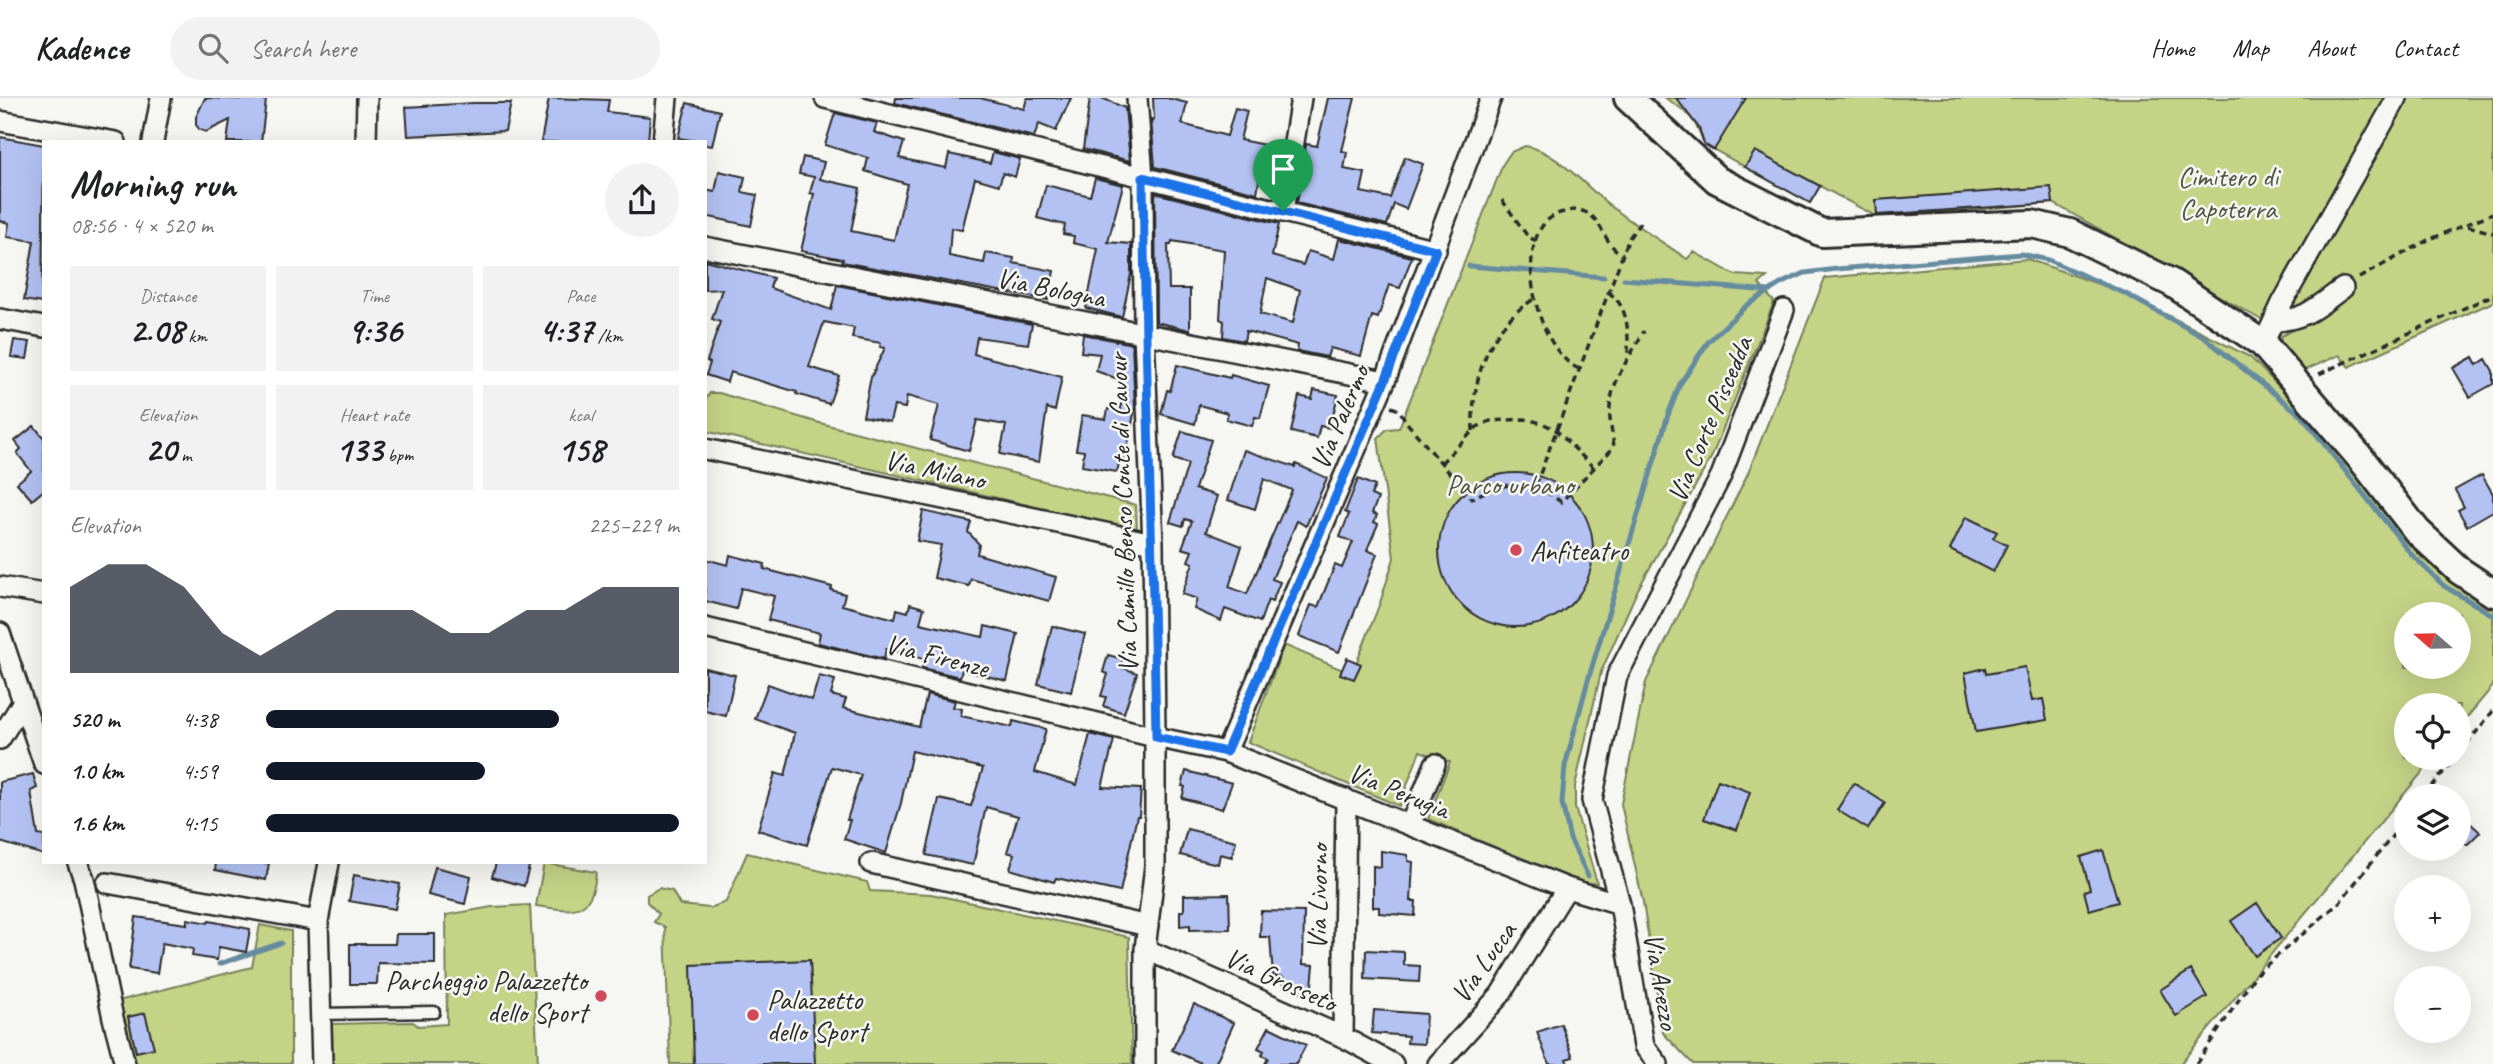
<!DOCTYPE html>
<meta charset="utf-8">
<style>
body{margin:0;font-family:Caveat,sans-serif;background:#f2f2f2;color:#202124;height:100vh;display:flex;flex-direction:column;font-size:26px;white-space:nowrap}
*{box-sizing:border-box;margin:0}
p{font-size:23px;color:#757577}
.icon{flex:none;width:38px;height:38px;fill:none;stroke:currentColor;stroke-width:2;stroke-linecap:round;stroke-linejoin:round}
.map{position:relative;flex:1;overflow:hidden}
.drawer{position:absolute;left:42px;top:42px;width:665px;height:724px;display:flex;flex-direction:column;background:#fff;border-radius:0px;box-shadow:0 7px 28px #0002}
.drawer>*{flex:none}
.needle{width:46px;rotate:290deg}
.fabs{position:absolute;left:2394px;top:504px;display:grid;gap:14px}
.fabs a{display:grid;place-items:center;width:77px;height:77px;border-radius:50%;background:#fff;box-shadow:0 7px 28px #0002;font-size:35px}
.pin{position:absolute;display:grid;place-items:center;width:60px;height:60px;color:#fff;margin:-72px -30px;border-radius:50% 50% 50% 0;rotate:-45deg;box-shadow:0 0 7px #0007}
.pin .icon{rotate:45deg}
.round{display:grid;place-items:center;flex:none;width:74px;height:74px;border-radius:37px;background:#f2f2f2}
.overview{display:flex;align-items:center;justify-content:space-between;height:119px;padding:0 28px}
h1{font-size:38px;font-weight:700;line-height:52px}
.metrics{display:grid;grid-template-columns:repeat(3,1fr);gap:10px;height:119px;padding:7px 28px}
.metrics div{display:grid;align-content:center;border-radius:0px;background:#f2f2f2;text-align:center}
.metrics b{font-size:35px;font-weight:700}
.metrics small{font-size:19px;font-weight:400}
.metrics p{font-size:19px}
.chart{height:196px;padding:14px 28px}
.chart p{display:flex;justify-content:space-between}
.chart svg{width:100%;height:126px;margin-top:7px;fill:#111827;opacity:.7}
ul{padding:0 28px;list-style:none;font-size:23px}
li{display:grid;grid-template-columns:112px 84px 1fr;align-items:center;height:52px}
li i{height:18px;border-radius:9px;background:#111827}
header{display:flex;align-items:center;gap:42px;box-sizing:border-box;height:98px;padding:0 35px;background:#fff;border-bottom:2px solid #e0e0e0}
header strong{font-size:33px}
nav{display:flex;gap:38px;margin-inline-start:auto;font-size:24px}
.search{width:490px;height:63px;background:#f2f2f2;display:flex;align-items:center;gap:18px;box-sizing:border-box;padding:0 24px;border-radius:38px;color:#757577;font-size:26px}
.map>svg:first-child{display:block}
</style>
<header>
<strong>Kadence</strong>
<div class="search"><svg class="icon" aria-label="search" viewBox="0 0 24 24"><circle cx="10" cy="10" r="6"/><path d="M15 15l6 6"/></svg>Search here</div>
<nav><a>Home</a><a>Map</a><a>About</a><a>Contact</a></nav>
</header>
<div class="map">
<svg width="2493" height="966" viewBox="0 0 2493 966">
<rect width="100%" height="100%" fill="#f6f6f2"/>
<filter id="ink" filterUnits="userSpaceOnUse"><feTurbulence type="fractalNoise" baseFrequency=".0143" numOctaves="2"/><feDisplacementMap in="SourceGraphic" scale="14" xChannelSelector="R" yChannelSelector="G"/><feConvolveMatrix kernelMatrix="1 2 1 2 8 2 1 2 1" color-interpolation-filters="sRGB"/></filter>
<g filter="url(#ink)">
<path fill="#c5d387" stroke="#787f59" stroke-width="2" fill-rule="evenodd" d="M1665,0H2390L2265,224L2053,105L1877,119L1820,88L1810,105L1704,46C1696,21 1687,13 1665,0Z
M2408,0H2493V204L2349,269L2339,257L2303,273L2280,247L2281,238L2303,226L2298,214L2286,209Z
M1525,48C1557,52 1589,93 1616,112C1639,130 1664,145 1687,161L1694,154L1735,177L1767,179L1759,186L1774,204L1712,358L1637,493L1601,574L1575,688V710L1597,785L1583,786L1428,721L1450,664L1420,653L1399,708L1248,644L1284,547L1352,576L1380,505L1394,460L1378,340L1387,331L1399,330L1503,66L1511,54Z
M2027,161L2124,195L2250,259L2330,341L2421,459L2446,480L2493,509V588L2459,629V607H2406V660H2434L2180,966H1693L1663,935L1643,804L1621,706L1646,584L1748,375L1825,180ZM2406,516H2459V569H2406Z
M710,295H719L816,324L1136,407L1137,432L705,333V302Z
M747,755L867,784L870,793L931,796L1129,839L1132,966H670L665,829L654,824L659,816L647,804V797L659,790L672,793L680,807L710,810L726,804Z
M544,765L596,774C593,819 571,813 536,808Z
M530,807L538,966H333L332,926L413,924L418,928L447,926L446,817L492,809Z
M260,827L291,833V966H131L118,903L252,869Z"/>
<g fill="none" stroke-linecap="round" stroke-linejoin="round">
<path stroke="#658b9f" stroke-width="5" d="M1469,168L1604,179
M1624,181L1770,193
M1588,778L1570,741L1562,705L1565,668L1588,582L1668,317L1680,286L1708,244L1747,207L1782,185L1805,175L1837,171L2021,156L2048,162L2124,195L2205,240L2301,317L2412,457L2444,488L2493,517
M219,866L281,845"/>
</g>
<path fill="#b3c2f2" stroke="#2b2b2b" stroke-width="2" fill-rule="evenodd" d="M205,0L266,2L261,44H227L230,22L206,34L200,32L196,27V19Z
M549,0L609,2L607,14L650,19L648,44H541Z
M896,0H980L1024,11L1027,0H1071L1056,33L1039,26L1034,39L895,5Z
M1090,0H1102L1125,10L1130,63L1083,51Z
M1153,0H1167L1187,5L1182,26L1227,38L1235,10L1247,13L1240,42L1265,47L1257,95L1155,69L1151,21L1154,22Z
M1328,0H1355L1342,53L1347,54L1344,71L1365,75L1361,94L1390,100L1405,59L1423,66L1406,111L1394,106L1387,127L1297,105L1306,46L1317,48Z
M1676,0H1746L1714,52L1704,46L1699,30Z
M474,5H511L505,33L408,38L406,9Z
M687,5L720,13L712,48L705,47V44L678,40Z
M835,15L877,25L874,34L904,44L899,60L946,70L949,56L990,65L993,54L1020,61L1015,79L1003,75L999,87L975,80L962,132L951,130L949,158L984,165L986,155L1014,160L1013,165L1054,173L1048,202L842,164L843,161L801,153L814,96L810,95L814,79L799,76L803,59L824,64L820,81L860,90L851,133L894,142L907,86L865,73L868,60L825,47Z
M0,39L44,47L42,205L24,202L34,143L7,139L9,125L0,123Z
M1755,53L1820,88L1810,105L1745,69Z
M719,73L745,79L742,94L757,97L751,128L705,118V92L715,94Z
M1095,80L1123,87L1108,144L1131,146V176L1122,219L1086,210L1098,151L1073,145L1074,138L1063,136L1065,127L1037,120L1046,87L1090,98Z
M2051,89L2053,105L1877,117L1876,102Z
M1155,95L1279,126L1272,158L1303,167L1308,153L1334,161L1339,141L1412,159L1400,190L1389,187L1378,220L1372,218L1361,258L1330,250L1327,259L1297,253L1298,247L1246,233L1244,243L1223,239L1224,223L1220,221L1224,152L1172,143L1171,147H1168L1169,191H1190V232L1156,224ZM1267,180L1300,192L1293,225L1260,216Z
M705,162L773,180L770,190L831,212L837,187L1032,226L1028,246L977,239L974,256L1062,279L1055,313L1047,310L1039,364L1000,356L1006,327L977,322L969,353L930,342L939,307L907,298L905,310L894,308L890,324L863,318L871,279L885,250L880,249L881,245L852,240L854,230L824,224L809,269L839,278L829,306L796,296L797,294L730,274L727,284L706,277L710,265L707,263L720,224L712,221L722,191L705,192Z
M1083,236L1132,246L1135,310L1125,362L1120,361L1117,374L1082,368L1084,353L1076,352L1082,317L1106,321L1108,311L1121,313V282L1096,273L1100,256L1081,254Z
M14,242L30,244L27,261L11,259Z
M2473,259L2477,267L2486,261L2493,273V286L2470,299L2453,270Z
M1177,267L1230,280L1231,277L1269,288L1260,320L1255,319L1252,328L1226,321L1228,315L1199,307L1195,326L1161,316L1167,292L1170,293Z
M1314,292L1338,297L1330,330L1320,328L1317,340L1291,334L1299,298L1312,301Z
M34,328L44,340V392L32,402L17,385L31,373L17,355L21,351L15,343Z
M1182,333L1211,342L1195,391L1217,398L1206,434L1242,448L1229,489L1247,496L1292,392L1264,381L1255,411L1228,402L1244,352L1295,369L1296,366L1327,380L1306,428L1297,423L1272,481L1280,484L1272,504L1268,502L1260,524L1225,511L1221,523L1194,511L1197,501L1182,496L1193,465L1188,463L1192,453L1182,450L1192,423L1185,421L1183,428L1170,424L1188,366L1173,361Z
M1439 452a77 77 0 1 1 154 0a77 77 0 1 1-154 0Z
M2482,377L2493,396V413L2467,428L2458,412L2464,409L2455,392Z
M1358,381L1375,388L1371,397L1378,400L1372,415L1377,417L1374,424L1378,426L1367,452L1377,456L1339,554L1299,538L1311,507L1318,509L1335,467L1342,470L1353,444L1340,439L1349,416L1345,414Z
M923,413L971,424L968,434L979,446L977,456L1056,479L1049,503L971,481L969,488L934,480L941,447L917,443Z
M1966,419L1997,434L1993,440L2007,447L1993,474L1950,452Z
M730,457L765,466L764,471L832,489L831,492L845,496L842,507L895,521L897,511L908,514L910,506L924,510L920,525L983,539L985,528L1018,536L1007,583L962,572L960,579L922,570L924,561L886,551L884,561L818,545L820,535L768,522L774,498L741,490L736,511L705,503V461L728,467Z
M1052,528L1085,536L1071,594L1038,586Z
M1108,557L1123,561L1120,569L1137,575L1124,615L1103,608L1106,599L1101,598L1108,576L1103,574Z
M1347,560L1361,566L1354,581L1340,576Z
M2025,569L2032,603L2043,601L2047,622L1976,634L1965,575L1985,570L1986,576Z
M705,570L735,577L726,618L705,613Z
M819,578L835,582L831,597L846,601L843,610L919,629L927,596L955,603L953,609L962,611L961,618L1012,629L1013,623L1046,631L1035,674L1077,687L1090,636L1114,642L1102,689L1141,691L1139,718H1137L1120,794L1056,780L1054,784L1010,771L1014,756L1007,754L1018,718L986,709L973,767L926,757L939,701L971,708L983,670L912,653L901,705L886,755L844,741L850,722H847L861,677L832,669L807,747L758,732L775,675L785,678L795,635L755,621L768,586L812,602Z
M1186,673L1232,685L1222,711L1182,700L1185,689L1182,688Z
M33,676L37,690L31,693L38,737L44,738V757L0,744V684Z
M1718,682L1750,694L1737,732L1704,721Z
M1854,685L1885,705L1868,731L1837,712Z
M2459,715L2480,734L2467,747L2459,740Z
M1187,731L1236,743L1232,759L1220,756L1218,766L1180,757Z
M2103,752L2118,804L2089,812L2084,793L2090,791L2081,759Z
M1381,753L1408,757V763L1413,764L1411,803H1416L1415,818L1379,815V809H1373V768L1381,769Z
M216,765H269L266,782L215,772Z
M496,765H530L524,788L492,779Z
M435,769L471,778L465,806L428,797Z
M354,777L400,786L395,811L349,803Z
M1229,796L1230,831L1190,832V827L1180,828V813H1184V797Z
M2257,805L2281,840L2255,858L2231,823Z
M1261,813L1304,814L1303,866L1314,867L1311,898L1284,887L1283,879L1273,878L1270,839H1260Z
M136,819L187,826V821L208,825L209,823L250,831L246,854L219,849L217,862L192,858L193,851L162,845L157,875L129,871Z
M396,836H435V866L378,865L377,886H350V846H395Z
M1366,852L1404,854V867L1420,868L1419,884L1365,881Z
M810,862L815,966H694L691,867Z
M2191,872L2207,899L2176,918L2160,892Z
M1194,906L1234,925L1215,966H1203L1172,952Z
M1374,912L1426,916L1424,946L1407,945L1408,938L1372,935Z
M145,915L154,950L136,954L128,919Z
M1561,926L1573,959L1566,961L1568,966H1549L1537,934Z
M1269,929L1306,947L1296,966H1265L1268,960L1262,957L1264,953L1258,950Z"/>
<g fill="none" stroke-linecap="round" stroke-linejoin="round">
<g stroke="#2b2b2b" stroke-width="15">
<path id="lane" d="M320,916L434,914"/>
</g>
<g stroke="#2b2b2b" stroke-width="24">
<path id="street" d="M825,0L1436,152
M1137,0L1143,79L1144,236L1153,445L1155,639V768L1145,851V966
M0,23L116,44
M153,44L161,0
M366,44L367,0
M663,44L667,0
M1283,113L1301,0
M705,149L1385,283
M0,221L44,229
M2274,223C2306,222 2318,208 2343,190
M2263,246L2282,205L2397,0
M705,351L1153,445
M0,489L44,496
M705,530L1155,639L1226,654L1567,790L1620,806
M0,535L44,666
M0,641L22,605
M1226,654L1385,283L1491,0
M1410,727L1435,666
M78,765L84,781L113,920L125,966
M871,765L1148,828
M107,785L318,823
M1145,851L1343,939L1393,966
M1343,939L1346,701
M322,966L318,823L329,765
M1438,966L1500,897L1567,790
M1658,966L1644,948L1620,806L1592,702L1617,578L1721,378L1784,212"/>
</g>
<g stroke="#2b2b2b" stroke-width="32">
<path id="secondary" d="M1628,0L1717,82L1822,135L2032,126L2070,135L2172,185L2263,246L2362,362L2417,433L2460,473L2493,495"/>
</g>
<path stroke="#2b2b2b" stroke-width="3.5" stroke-dasharray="7 5" stroke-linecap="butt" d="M1502,102L1526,136L1536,144
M2468,128L2493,135
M2359,180L2428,142L2493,115
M1608,194C1630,209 1628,235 1628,259
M1579,271C1532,250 1508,125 1564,114C1571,112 1578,111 1585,114C1604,122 1603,148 1623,156
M2319,276L2493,197
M1391,309L1399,312L1407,325L1472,401C1492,388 1512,384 1535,389L1629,140L1642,122
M1473,333C1471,281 1489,228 1534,201
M1441,365L1477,329L1490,323L1525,321L1542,325L1556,332L1594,370
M1535,389L1546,393L1561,404L1614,349C1613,340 1611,331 1610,321C1607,287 1629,261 1644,233
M2459,656L2493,613
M2424,698L2455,660
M2196,966L2256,876L2339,805L2406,721"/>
<use href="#lane" stroke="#f6f6f2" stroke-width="10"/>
<use href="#street" stroke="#f6f6f2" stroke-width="19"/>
<use href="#secondary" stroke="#f6f6f2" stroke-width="26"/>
</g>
</g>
<g fill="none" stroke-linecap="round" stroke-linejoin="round" filter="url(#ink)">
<g stroke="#fff" stroke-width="14">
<path id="route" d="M1143,79L1436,152L1385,283L1226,654L1156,639C1153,453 1145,266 1143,79Z"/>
</g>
<use href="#route" stroke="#1a73e8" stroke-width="9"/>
</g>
<g fill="#d1495b" stroke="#f6f6f2" stroke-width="2.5">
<circle cx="1516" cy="452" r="7"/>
<circle cx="601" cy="898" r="7"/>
<circle cx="753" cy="917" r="7"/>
</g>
<g text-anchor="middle" stroke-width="5" stroke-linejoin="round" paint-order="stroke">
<g font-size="28" fill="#525542" stroke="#f6f6f2">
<text x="2228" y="88">Cimitero di<tspan x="2228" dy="32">Capoterra</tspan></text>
<text x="1510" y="396">Parco urbano</text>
</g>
<g font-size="28" fill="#2b2b2b" stroke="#f6f6f2">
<text transform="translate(1051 189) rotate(11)" y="10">Via Bologna</text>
<text transform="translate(1339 319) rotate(-67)" y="10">Via Palermo</text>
<text transform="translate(1709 321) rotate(-67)" y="10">Via Corte Piscedda</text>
<text transform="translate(935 371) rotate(12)" y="10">Via Milano</text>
<text transform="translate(1122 415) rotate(-92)" y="10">Via Camillo Benso Conte di Cavour</text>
<text transform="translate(937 557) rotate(14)" y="10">Via Firenze</text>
<text transform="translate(1399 692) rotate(22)" y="10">Via Perugia</text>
<text transform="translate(1317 799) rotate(-89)" y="10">Via Livorno</text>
<text transform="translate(1483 864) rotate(-55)" y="10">Via Lucca</text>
<text transform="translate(1281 881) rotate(24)" y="10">Via Grosseto</text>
<text transform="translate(1662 883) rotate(80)" y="10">Via Arezzo</text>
</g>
<g font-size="28" fill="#2b2b2b" stroke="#f6f6f2" text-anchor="start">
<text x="1530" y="462">Anfiteatro</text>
<text x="587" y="892" text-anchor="end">Parcheggio Palazzetto<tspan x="587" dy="32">dello Sport</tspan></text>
<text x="767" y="911">Palazzetto<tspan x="767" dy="32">dello Sport</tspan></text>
</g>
</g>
</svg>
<div class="fabs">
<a><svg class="needle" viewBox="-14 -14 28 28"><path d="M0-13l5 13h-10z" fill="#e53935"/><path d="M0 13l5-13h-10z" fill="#757577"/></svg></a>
<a><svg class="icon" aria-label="locate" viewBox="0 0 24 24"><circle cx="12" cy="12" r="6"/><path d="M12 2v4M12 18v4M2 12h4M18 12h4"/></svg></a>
<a><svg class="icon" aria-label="layers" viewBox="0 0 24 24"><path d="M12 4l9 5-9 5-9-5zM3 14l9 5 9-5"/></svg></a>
<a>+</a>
<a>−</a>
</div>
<div class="pin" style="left:1283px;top:113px;background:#1e9e55"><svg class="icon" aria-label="arrive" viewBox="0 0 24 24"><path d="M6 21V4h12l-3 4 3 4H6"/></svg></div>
<section class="drawer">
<div class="overview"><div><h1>Morning run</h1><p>08:56 · 4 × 520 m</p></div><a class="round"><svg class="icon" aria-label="share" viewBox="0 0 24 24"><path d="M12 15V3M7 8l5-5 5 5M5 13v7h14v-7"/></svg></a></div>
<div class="metrics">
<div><p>Distance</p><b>2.08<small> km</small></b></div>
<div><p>Time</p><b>9:36</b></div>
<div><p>Pace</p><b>4:37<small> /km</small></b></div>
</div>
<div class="metrics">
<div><p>Elevation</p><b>20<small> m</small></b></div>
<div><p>Heart rate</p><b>133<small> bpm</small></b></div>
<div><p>kcal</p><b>158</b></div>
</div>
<div class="chart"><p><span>Elevation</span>225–229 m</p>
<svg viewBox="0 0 160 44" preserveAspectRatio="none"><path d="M0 44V14L10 6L20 6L30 14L40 30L50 38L60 30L70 22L80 22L90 22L100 30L110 30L120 22L130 22L140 14L150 14L160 14V44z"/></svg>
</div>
<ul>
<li><b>520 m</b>4:38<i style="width:71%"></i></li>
<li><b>1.0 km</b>4:59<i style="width:53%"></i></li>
<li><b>1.6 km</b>4:15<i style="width:100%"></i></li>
</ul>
</section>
</div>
